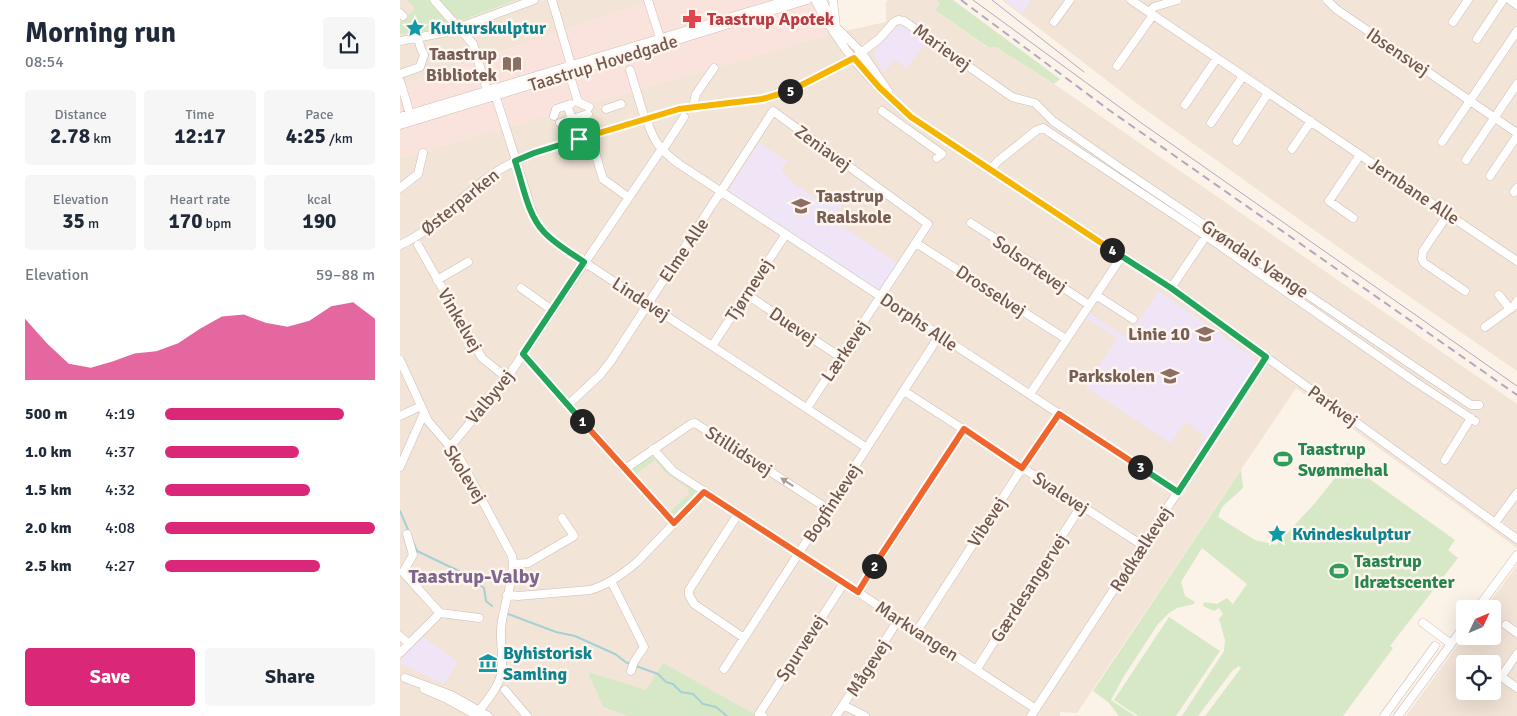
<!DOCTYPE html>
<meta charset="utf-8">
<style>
body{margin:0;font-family:Signika,sans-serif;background:#f6f6f7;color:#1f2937;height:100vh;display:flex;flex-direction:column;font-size:19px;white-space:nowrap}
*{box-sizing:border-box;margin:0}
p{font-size:16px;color:#747a83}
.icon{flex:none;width:28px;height:28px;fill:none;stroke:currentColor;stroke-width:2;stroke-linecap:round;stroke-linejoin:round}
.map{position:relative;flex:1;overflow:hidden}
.panel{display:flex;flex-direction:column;background:#fff;width:400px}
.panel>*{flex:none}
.needle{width:32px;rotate:46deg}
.fabs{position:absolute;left:1056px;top:600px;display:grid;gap:10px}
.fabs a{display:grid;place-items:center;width:45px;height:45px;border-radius:5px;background:#fff;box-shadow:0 5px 20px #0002;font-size:25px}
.pin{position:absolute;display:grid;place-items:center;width:42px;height:42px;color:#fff;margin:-21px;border-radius:10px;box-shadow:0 2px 8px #0006}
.km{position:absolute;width:25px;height:25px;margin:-12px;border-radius:50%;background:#222;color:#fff;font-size:14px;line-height:25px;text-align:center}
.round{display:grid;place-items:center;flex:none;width:52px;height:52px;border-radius:5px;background:#f6f6f7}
.head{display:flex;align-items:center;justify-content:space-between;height:85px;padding:0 25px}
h1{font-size:28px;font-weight:700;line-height:38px}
.figures{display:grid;grid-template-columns:repeat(3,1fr);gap:8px;height:85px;padding:5px 25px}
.figures div{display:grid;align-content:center;border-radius:5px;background:#f6f6f7;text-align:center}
.figures b{font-size:21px;font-weight:700}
.figures small{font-size:14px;font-weight:400}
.figures p{font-size:14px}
.chart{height:140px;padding:10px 25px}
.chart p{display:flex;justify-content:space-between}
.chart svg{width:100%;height:90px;margin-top:5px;fill:#db2777;opacity:.7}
.cta{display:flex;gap:10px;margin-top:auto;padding:10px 25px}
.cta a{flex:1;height:58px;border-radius:5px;background:#db2777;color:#fff;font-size:20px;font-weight:700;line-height:58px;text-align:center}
.cta a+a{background:#f6f6f7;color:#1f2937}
ul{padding:0 25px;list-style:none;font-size:16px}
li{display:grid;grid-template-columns:80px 60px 1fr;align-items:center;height:38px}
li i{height:12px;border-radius:6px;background:#db2777}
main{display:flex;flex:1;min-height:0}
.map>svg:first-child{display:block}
</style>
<main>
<section class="panel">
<div class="head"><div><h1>Morning run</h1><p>08:54</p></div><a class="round"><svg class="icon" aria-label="share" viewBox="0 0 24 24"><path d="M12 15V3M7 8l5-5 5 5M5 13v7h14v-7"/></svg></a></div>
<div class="figures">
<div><p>Distance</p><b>2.78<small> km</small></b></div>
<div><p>Time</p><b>12:17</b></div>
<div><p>Pace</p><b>4:25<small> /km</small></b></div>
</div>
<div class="figures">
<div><p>Elevation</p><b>35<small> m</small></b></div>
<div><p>Heart rate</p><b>170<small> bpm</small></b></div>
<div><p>kcal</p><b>190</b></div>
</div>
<div class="chart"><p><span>Elevation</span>59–88 m</p>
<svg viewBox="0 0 160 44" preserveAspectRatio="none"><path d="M0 44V14L10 26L20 36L30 38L40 35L50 31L60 30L70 26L80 19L90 13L100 12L110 16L120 18L130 15L140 8L150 6L160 14V44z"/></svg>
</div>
<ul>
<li><b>500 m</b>4:19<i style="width:85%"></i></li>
<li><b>1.0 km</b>4:37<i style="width:64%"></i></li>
<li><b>1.5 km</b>4:32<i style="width:69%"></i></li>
<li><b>2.0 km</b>4:08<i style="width:100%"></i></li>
<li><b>2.5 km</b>4:27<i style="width:74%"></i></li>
</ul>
<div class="cta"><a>Save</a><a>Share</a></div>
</section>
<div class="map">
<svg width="1117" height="716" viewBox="0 0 1117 716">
<rect width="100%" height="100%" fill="#fbf2e8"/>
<path fill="#f2e4d7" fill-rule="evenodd" d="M0,0H253L0,86Z
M488,0H536L540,3L535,10L588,48L596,47L660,88L1117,404V548L896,388L677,713L660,712V716H357L246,691L188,672L203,707L227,716H0V158L431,34L486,22V2Z
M602,0H1117V371L948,254L739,105Z
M1117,565V716H1006L1065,635L1092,636V609H1085ZM1065,664H1092V691H1065Z"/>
<path fill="#fae3dd" d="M253,0H411L431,34L0,158V86Z"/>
<path fill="#efe5f7" d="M605,0H631L622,14Z
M499,26L506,27L527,41L507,68L495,60L484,72L474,56L475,49L493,29Z
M359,143L387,161L381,171L389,177L388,180L423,203L431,193L443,201L460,179L461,180L432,219L497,263L481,288L477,289L331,193L330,188Z
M759,291L853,357L855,366L797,455L796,452L806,436L785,422L771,443L685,387L717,338L686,318L690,313L727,338Z
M22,636L58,662L44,684L0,663L3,655Z"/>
<path fill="#d7e8c7" d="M7,0H29L48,22V26L30,31L0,34V22L15,9Z
M39,0H115L63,20L55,18Z
M536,0H553L660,79L654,84L596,47L589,48L535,10L540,3Z
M250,456L255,457L269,472L295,490L296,495L273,519L266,510L270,512L289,494L288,488L266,473L255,460L239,472L236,477L231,470Z
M947,463L1055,540L1048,550L1058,558L990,646L993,648L943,716H805L841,668L839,666L833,670L798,716H782L824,651L825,640L819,619L823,614L819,608L814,611L803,606L804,602L817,604L827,598L833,604L847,584L802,548L781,582L785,596L795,602L794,604L777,608L769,613L758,624L724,676L711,700L735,716H719L708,702L693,691L841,470L843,488L822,507L818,517L855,540L876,545L915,503Z
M769,617L820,651L776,716H738L714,700Z
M263,663L356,715L357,716H227L203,707L188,672L246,690Z"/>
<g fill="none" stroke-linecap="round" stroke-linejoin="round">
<path stroke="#a5d1d5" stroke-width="2" d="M0,511L9,532
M14,544L17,551L63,573L84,588L86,601L92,606
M108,614L156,632L175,636L215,654L227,663L232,664
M236,666L258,674L266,682L273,684L281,692L293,694L303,704L316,707L327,716"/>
<g stroke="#cebcb2" stroke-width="9">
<path id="minor" d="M34,0L73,44L88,93
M152,0L172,68
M248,0L261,41
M415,0C438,45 472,85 511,117L771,288L1117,539
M422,0L431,19
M433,0L436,27L462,53L488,91
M731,0L1117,261
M927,0L936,9L1117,133
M1110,0L1117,5
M749,12L754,7L777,0
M0,13L3,16
M654,22L670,0
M1053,22L1068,0
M1077,39L1103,0
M0,41L47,32L134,0
M717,66L753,15
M230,70L245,119
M169,73L178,102L189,107
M0,74L20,67L24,55L21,49L18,38
M0,81L10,114
M93,88L134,217L139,226L151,239L184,262L467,448
M167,105L179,139
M785,105L817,58
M293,107L296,94L314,68
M206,109L221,104
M482,111L542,154L537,158
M154,116L156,109L171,104
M0,117L388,0
M246,118C254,142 259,149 279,164L778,492
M160,123L188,114
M811,123L843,76
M0,125L407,0
M837,141L868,93
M192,142L203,179L228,197
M1042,142L1117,31
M892,149L911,121
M262,151L284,117
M1066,160L1117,84
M590,170L598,161L637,130L643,128L806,236L1014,381L1075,421
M1090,176L1117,136
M0,188L18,174L23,153
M1114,192L1117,188
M1048,214L1023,251L1022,259L1024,263L1065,291
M953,218L929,201L960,155
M571,223L593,237L596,244L605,250H611L632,263L637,270L689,305
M516,243L666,339
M0,245C34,230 57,200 86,179C100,168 117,160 134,153L279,109L362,99L393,90L454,58L479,39L494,22L498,20L504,21L612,97L635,103L653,121L723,170L1071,405H1079
M18,245L82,358L107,378
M37,280L68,262
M121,288L152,310
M771,288L806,236
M346,294L440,357
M696,295L733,319
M1099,295L1110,309
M1085,327L1114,306L1117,301
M312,346L386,234
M123,354L274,523
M0,360L28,421L59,457L112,556C116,577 103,605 101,628C100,644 105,666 99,681C94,694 83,705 75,716
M504,391L742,545
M630,394L722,256
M168,405L200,375L211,361L373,111L528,224L407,408
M0,416L21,406
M50,447L107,378L261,150
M253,449L273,471L636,709
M1045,460L1071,418
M0,467L24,413
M225,469L291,424L295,423L428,509
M338,514L289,590V595L294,604L344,638
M1095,523L1117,493
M7,534L13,555L3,572L40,613
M113,564L128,563L174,536L162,518
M211,581L244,647L234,662L231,671
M458,592L564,429
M107,595L118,596L190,590C208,585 223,574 237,562L304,492
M1077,609L1117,555
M1023,623L1051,644
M1106,625L1117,633
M517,631L622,468L659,415
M0,636L9,644
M0,653L40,613L79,618
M1079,660L1084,664
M324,669L539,336
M576,670L681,506
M1092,670L1117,688
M1101,677L1117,654
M5,678L51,695L88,716
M24,689L45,698L78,716
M105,690L127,716
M443,705L465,716
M363,716L359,714L444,583
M436,716L499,619
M631,716L866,357
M984,716L1035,646
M998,716L1065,625"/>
</g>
<use href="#minor" stroke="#fff" stroke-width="8"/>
<path stroke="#b4a7c4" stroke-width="1" d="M573,0L740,122L1117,386
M592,0L684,72"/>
<path stroke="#b4a7c4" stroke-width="2" stroke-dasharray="8 5" stroke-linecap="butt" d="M561,0L709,110L1117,395"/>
</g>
<defs><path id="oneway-solid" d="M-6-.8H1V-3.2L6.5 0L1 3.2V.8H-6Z" transform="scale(1.25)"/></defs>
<use fill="#ab9b95" href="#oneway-solid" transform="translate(387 482) rotate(-147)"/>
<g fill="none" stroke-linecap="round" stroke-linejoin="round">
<g stroke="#fff" stroke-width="10">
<path id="split-1" d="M179,139L134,153L115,161C123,184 127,214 144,232C155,244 171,253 184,262L123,354L182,421"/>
</g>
<g stroke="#fff" stroke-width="10">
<path id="split-2" d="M182,421L274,523L304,492L458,592L474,566"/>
</g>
<g stroke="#fff" stroke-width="10">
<path id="split-3" d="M474,566L564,429L622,468L659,414L740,467"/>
</g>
<g stroke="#fff" stroke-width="10">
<path id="split-4" d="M712,250L771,288L866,357L778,492L740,467"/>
</g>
<g stroke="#fff" stroke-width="10">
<path id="split-5" d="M390,91L454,58L479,87L511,117L712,250"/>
</g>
<g stroke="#fff" stroke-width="10">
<path id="split-6" d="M179,139L279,109L362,99L390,91"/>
</g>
<use href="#split-1" stroke="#22a559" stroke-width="6"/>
<use href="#split-2" stroke="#f0652b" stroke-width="6"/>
<use href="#split-3" stroke="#f0652b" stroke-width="6"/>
<use href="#split-4" stroke="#22a559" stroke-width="6"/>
<use href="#split-5" stroke="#f5b400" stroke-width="6"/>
<use href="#split-6" stroke="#f5b400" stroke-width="6"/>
</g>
<defs>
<g id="pharmacy-bare" transform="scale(1.5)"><path d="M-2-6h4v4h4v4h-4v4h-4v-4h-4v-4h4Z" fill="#e0444e" stroke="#fef6ee" stroke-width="2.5" paint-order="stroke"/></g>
<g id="sight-bare" transform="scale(1.5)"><path d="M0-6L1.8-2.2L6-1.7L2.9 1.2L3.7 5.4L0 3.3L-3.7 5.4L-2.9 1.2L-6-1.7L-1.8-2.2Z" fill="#0f9aa8" stroke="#fef6ee" stroke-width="2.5" paint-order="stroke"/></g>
<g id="library-bare" transform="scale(1.5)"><path d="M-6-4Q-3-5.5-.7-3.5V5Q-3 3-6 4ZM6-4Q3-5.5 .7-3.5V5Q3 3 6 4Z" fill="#8d6e63" stroke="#fef6ee" stroke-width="2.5" paint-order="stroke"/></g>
<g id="school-bare" transform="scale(1.5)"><path d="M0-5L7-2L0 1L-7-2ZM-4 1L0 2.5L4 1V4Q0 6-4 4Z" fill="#8d6e63" stroke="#fef6ee" stroke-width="2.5" paint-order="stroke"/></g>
<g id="stadium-bare" transform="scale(1.5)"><path d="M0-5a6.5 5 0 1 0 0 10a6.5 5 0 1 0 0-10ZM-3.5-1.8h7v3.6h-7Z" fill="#2e9e5b" stroke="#fef6ee" stroke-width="2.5" paint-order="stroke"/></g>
<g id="museum-bare" transform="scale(1.5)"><path d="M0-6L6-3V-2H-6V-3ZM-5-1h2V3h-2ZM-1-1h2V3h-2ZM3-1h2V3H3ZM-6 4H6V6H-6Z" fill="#0f9aa8" stroke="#fef6ee" stroke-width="2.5" paint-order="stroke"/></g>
</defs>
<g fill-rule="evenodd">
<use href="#pharmacy-bare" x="292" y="19"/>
<use href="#sight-bare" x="15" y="28"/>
<use href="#library-bare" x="112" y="64"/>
<use href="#school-bare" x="401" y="206"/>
<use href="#school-bare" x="805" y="334"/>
<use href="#school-bare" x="770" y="376"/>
<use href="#stadium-bare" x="883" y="459"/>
<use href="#sight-bare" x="877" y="534"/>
<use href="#stadium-bare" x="939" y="571"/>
<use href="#museum-bare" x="88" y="663"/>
</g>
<g text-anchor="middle" stroke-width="5" stroke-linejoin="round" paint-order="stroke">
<g font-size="18" font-weight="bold" fill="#be3a42" stroke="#fef6ee" text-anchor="start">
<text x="307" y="25">Taastrup Apotek</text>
</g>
<g font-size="18" font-weight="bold" fill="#0d838f" stroke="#fef6ee" text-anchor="start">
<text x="30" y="34">Kulturskulptur</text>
<text x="892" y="540">Kvindeskulptur</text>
<text x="103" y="659">Byhistorisk<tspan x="103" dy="21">Samling</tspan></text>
</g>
<g font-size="18" fill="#73584e" stroke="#fef6ee">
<text transform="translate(542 47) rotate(36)" y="6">Marievej</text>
<text transform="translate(998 52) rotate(34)" y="6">Ibsensvej</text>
<text transform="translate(203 63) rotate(-17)" y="6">Taastrup Hovedgade</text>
<text transform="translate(423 148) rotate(36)" y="6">Zeniavej</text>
<text transform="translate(1014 191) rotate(34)" y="6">Jernbane Alle</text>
<text transform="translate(60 202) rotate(-39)" y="6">Østerparken</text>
<text transform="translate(284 250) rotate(-56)" y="6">Elme Alle</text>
<text transform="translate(855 259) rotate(34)" y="6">Grøndals Vænge</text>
<text transform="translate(630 264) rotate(35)" y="6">Solsortevej</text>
<text transform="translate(349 290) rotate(-57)" y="6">Tjørnevej</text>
<text transform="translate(591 291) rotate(33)" y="6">Drosselvej</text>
<text transform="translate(241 299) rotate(33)" y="6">Lindevej</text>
<text transform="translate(60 320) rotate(60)" y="6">Vinkelvej</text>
<text transform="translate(519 322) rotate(34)" y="6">Dorphs Alle</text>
<text transform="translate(393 326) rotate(34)" y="6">Duevej</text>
<text transform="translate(445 351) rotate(-56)" y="6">Lærkevej</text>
<text transform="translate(90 397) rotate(-51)" y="6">Valbyvej</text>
<text transform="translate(933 406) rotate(36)" y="6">Parkvej</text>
<text transform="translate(339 451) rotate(33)" y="6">Stillidsvej</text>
<text transform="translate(65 474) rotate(58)" y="6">Skolevej</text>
<text transform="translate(661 493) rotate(33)" y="6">Svalevej</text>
<text transform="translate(432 503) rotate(-57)" y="6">Bogfinkevej</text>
<text transform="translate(587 522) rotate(-57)" y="6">Vibevej</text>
<text transform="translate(741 549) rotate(-57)" y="6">Rødkælkevej</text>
<text transform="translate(629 588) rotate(-57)" y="6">Gærdesangervej</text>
<text transform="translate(517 631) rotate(33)" y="6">Markvangen</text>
<text transform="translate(401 648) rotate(-57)" y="6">Spurvevej</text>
<text transform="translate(468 668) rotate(-57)" y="6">Mågevej</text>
</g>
<g font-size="18" font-weight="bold" fill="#785e54" stroke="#fef6ee" text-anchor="end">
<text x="97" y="60">Taastrup<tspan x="97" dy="21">Bibliotek</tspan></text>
<text x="416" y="202" text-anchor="start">Taastrup<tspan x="416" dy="21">Realskole</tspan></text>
<text x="790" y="340">Linie 10</text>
<text x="755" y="382">Parkskolen</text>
</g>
<g font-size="18" font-weight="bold" fill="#27864d" stroke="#fef6ee" text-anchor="start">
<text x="898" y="455">Taastrup<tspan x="898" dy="21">Svømmehal</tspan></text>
<text x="954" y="567">Taastrup<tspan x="954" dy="21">Idrætscenter</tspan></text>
</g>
<g font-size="20" font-weight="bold" fill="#7e668f" stroke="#fef6ee">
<text x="74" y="583">Taastrup-Valby</text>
</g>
</g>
</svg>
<div class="fabs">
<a><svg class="needle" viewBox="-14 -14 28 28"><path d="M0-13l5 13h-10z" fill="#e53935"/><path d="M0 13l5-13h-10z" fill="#747a83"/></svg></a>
<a><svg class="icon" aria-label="locate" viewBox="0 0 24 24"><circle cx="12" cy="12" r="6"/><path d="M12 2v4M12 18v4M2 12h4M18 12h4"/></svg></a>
</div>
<div class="pin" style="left:179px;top:139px;background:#1e9e55"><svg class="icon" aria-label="arrive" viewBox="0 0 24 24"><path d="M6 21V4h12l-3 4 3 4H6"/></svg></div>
<b class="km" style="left:182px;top:421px">1</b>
<b class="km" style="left:474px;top:566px">2</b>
<b class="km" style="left:740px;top:467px">3</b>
<b class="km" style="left:712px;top:250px">4</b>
<b class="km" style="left:390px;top:91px">5</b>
</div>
</main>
